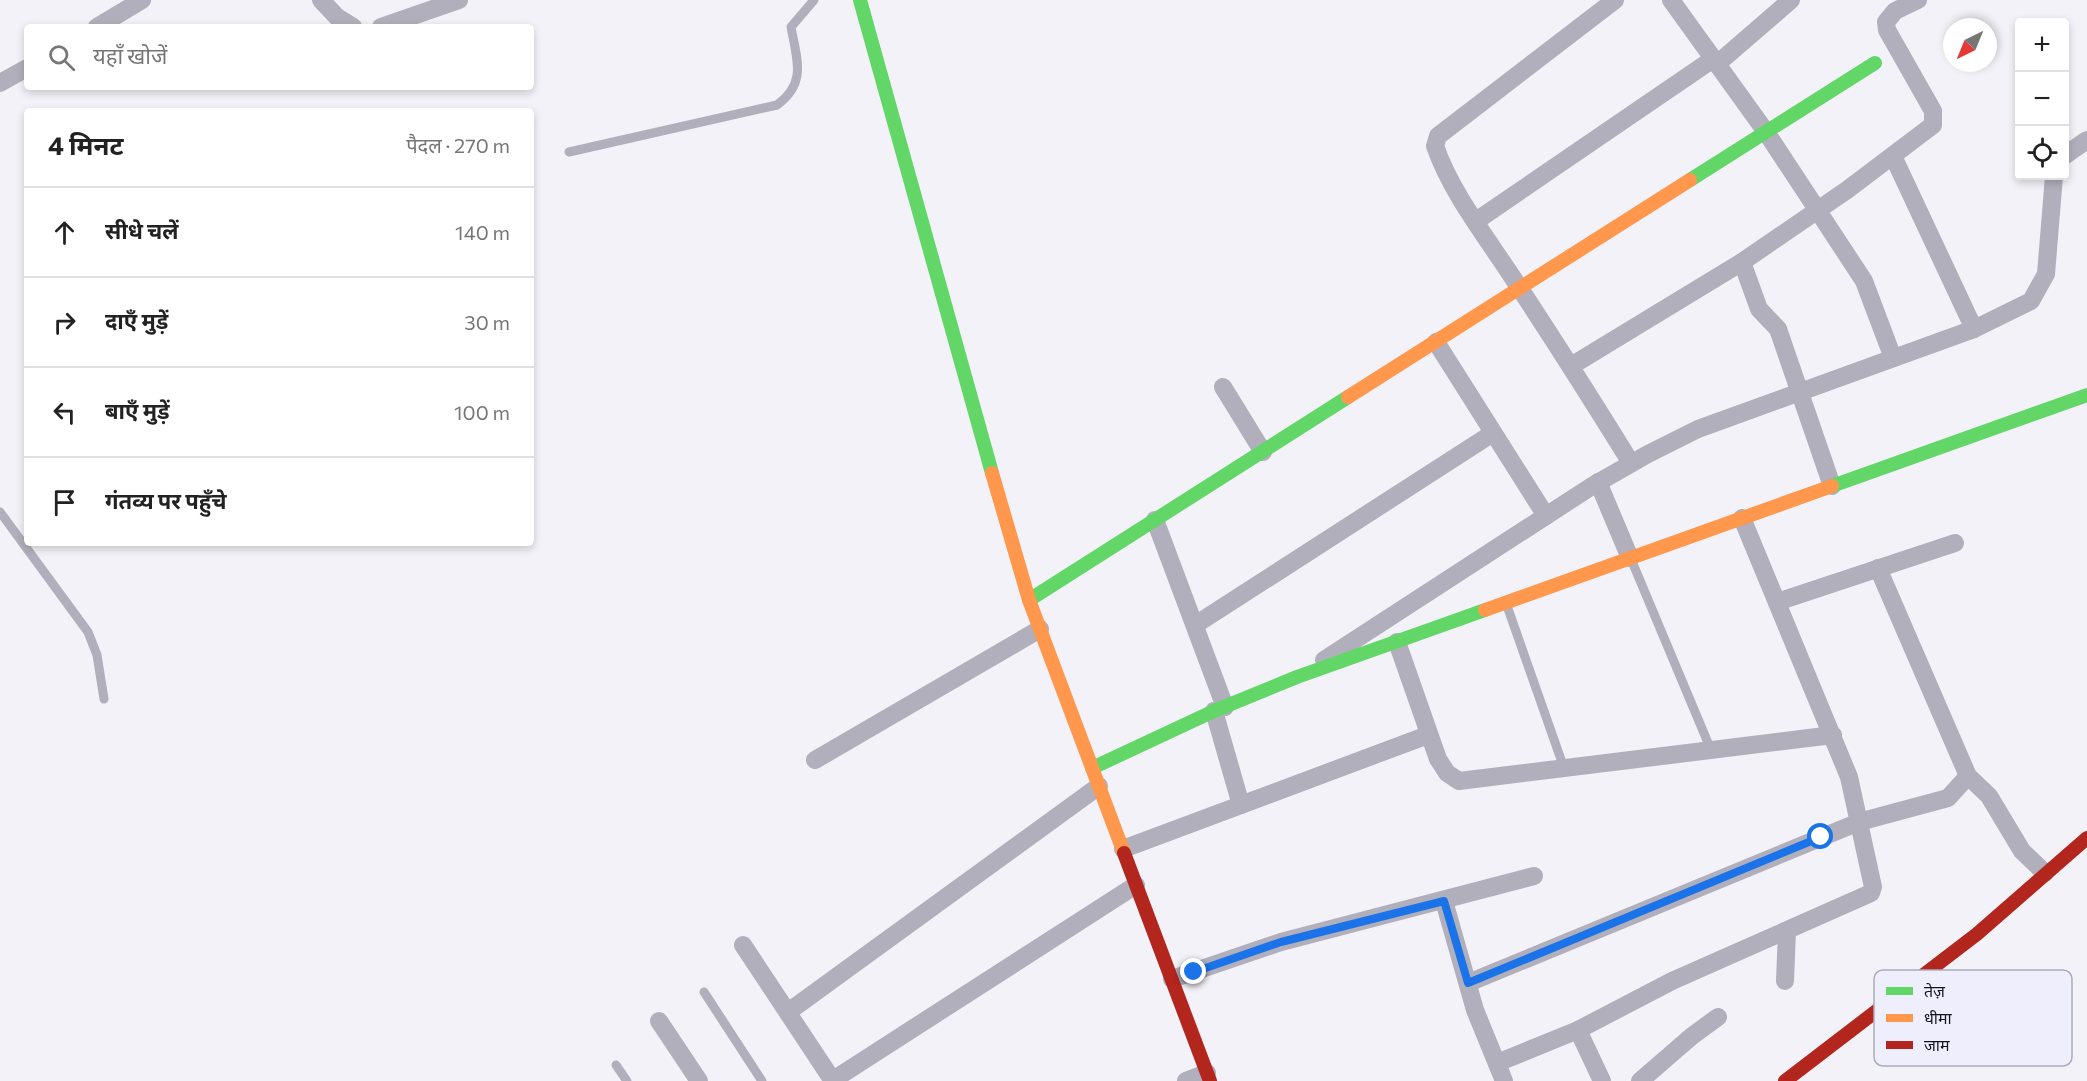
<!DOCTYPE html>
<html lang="hi">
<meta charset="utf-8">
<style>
body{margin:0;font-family:Commissioner,"Noto Sans Devanagari",sans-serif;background:#f6f6f6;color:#222}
.controls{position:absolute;right:18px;top:18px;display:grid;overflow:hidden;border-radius:6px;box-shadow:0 3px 9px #0003}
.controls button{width:54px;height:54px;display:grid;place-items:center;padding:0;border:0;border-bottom:2px solid #e0e0e0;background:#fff;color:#222;font:30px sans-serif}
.compass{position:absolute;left:1943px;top:18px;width:54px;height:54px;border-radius:50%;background:#fff;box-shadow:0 3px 9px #0003;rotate:223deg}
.stop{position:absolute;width:18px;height:18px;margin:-14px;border:4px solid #1a73e8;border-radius:50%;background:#fff}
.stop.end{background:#1a73e8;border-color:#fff;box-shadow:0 2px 6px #0008}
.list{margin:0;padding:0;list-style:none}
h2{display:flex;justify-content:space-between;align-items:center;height:78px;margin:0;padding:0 24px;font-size:26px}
h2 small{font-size:20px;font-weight:400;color:#767676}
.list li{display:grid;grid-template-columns:39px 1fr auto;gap:18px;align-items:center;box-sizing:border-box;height:90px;padding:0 24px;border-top:2px solid #e0e0e0}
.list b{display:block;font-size:22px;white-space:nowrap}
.list em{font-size:20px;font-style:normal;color:#767676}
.icon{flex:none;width:33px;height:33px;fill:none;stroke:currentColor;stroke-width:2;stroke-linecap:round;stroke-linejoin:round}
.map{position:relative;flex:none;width:2087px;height:1081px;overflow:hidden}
.search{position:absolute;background:#fff;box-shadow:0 3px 9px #0003;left:24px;top:24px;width:510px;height:66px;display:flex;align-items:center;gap:15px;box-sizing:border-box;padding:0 21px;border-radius:6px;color:#767676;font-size:22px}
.panel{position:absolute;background:#fff;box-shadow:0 3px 9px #0003;left:24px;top:108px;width:510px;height:438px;border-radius:6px}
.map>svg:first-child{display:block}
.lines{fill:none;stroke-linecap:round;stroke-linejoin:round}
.lane{stroke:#b0afbb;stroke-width:9}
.street{stroke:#b0afbb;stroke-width:18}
.fast{stroke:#63d668;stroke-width:14}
.slow{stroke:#ff974d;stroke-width:14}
.jam{stroke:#b3261e;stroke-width:14}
.route{stroke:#1a73e8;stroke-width:8}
.key{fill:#eeeefc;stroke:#adacba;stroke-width:1.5}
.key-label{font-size:16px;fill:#14131f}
</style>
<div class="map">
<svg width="2087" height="1081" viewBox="0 0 2087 1081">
<rect width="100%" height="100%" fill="#f2f2f8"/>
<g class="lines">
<g class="lane">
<path d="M569,152L777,105C807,83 797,60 791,27L814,0"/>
<polyline points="0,512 88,632 97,655 104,699"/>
<polyline points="1631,559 1711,750"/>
<polyline points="1506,603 1564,768"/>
<polyline points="704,992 762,1081"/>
<polyline points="616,1065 627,1081"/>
</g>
<g class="street">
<polyline points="321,0 337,17 353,27"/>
<path d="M1615,0L1438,136L1435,146C1451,192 1484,234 1511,275C1552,337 1592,400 1631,463"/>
<polyline points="1671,0 1766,132 1864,281 1893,358"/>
<polyline points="97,27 142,0"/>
<polyline points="381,27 459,0"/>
<polyline points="1717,64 1791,0"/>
<polyline points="0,83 27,68"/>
<polyline points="1893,156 1974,329"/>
<polyline points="2064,156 2087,140"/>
<polyline points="1476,221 1713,59"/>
<polyline points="1436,342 1546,516"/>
<polyline points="1571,366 1742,262"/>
<polyline points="1223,387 1263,452"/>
<polyline points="1598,482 1630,558"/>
<polyline points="1832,486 1778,329 1759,309 1742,262 1847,190 1933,125 1933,111 1887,30 1886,22 1895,11 1918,0"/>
<polyline points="1155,520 1225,707"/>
<polyline points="1878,568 1968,776 1989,796 2022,851 2045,873"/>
<polyline points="1777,602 1955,543"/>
<polyline points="1195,625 1493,433"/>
<polyline points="1397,642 1438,759 1447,773 1459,781 1833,735"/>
<polyline points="1324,660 1592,486 1648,454 1698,429 1974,329 2031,301 2046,274 2054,176"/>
<polyline points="1214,711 1241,805"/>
<polyline points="815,760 1040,629"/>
<polyline points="1123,849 1428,735"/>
<polyline points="1444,901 1475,1010 1504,1081"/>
<polyline points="743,945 833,1081"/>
<polyline points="1172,979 1281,942 1534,876"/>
<polyline points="1785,981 1787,931"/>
<polyline points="1468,983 1859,822 1948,798 1968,776"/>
<polyline points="788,1012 1099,786"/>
<polyline points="659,1021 699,1081"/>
<polyline points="1578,1030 1602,1081"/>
<polyline points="1497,1063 1578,1030 1672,981 1871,893 1873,887 1849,777 1742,518"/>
<polyline points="833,1080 1136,885"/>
<polyline points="1186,1081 1207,1073"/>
<polyline points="1640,1081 1692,1036 1718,1017"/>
</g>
<g class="fast">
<polyline points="860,0 992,473"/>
<polyline points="1690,180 1875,63"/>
<polyline points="1832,486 2087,395"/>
<polyline points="1029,600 1348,397"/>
<polyline points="1092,768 1214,711 1297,677 1485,610"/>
</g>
<g class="slow">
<polyline points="1348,397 1690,180"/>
<polyline points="992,473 1029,600 1124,853"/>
<polyline points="1485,610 1832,486"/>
</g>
<g class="jam">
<polyline points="1124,853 1210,1081"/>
<polyline points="1785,1081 1977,934 2087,838"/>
</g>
</g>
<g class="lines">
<polyline class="route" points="1194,972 1281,942 1444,901 1468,983 1821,837"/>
</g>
<rect x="1874" y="970" width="198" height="96" rx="9" class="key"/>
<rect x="1886" y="987" width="27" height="8" fill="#63d668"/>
<rect x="1886" y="1014" width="27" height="8" fill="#ff974d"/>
<rect x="1886" y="1041" width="27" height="8" fill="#b3261e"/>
<g class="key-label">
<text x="1924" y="997">तेज़</text>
<text x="1924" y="1024">धीमा</text>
<text x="1924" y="1051">जाम</text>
</g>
</svg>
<div class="controls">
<button>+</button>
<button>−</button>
<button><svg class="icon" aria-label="locate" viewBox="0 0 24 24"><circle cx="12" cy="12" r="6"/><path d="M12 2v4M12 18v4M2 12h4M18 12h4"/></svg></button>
</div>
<svg class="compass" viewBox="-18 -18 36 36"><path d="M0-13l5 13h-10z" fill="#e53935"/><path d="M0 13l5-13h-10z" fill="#767676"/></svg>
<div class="stop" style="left:1821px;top:837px"></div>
<div class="stop end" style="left:1194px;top:972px"></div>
<div class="search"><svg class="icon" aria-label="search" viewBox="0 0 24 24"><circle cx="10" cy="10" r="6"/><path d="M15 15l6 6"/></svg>यहाँ खोजें</div>
<section class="panel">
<h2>4 मिनट<small>पैदल · 270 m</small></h2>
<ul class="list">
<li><svg class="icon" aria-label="ahead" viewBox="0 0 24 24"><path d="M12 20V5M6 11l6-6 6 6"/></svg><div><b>सीधे चलें</b></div><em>140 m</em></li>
<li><svg class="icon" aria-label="right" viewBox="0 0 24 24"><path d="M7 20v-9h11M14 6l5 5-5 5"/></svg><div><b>दाएँ मुड़ें</b></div><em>30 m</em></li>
<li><svg class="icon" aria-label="left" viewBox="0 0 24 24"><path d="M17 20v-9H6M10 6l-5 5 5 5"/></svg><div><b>बाएँ मुड़ें</b></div><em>100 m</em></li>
<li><svg class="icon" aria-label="arrive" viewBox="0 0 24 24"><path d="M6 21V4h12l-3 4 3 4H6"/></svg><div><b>गंतव्य पर पहुँचे</b></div></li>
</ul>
</section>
</div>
